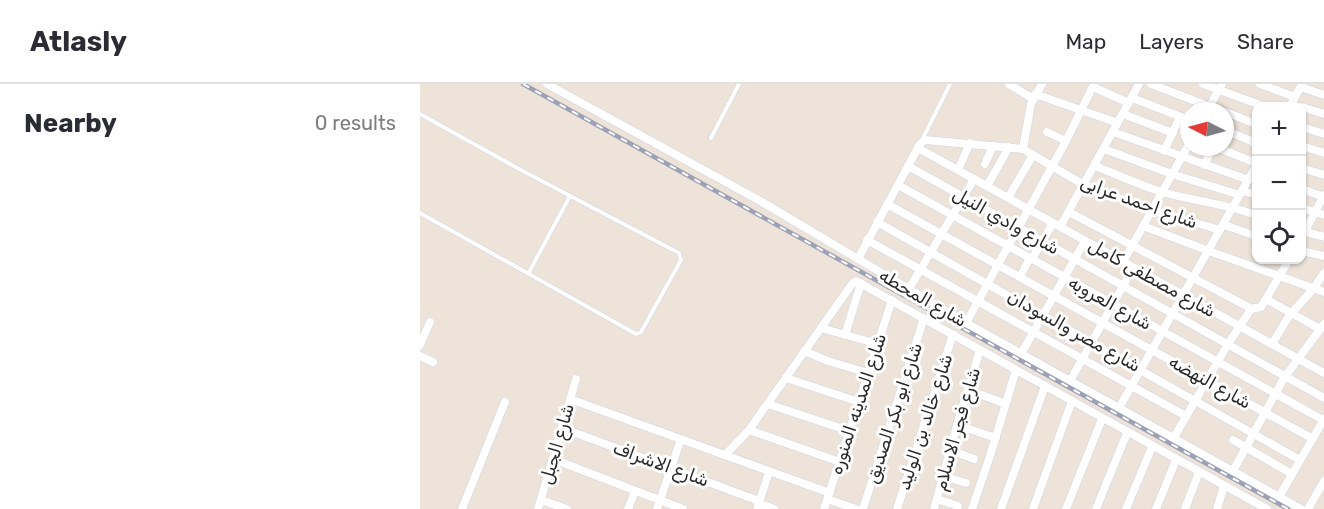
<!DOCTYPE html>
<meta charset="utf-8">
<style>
body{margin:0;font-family:Rubik,"Noto Sans Arabic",sans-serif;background:#f7f7f7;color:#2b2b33}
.controls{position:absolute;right:18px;top:18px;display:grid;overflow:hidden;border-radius:12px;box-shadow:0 2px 4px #0004}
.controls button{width:54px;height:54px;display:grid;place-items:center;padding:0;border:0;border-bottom:2px solid #e1e1e2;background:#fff;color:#2b2b33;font:30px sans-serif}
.compass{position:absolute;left:760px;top:18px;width:54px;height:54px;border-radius:50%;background:#fff;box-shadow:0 2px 4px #0004;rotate:276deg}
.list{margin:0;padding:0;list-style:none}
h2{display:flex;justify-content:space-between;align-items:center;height:78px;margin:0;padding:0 24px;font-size:26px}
h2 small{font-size:20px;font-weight:400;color:#7c7c81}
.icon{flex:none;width:33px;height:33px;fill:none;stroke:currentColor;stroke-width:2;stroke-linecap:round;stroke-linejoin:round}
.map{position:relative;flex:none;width:904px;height:425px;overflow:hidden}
header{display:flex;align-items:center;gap:36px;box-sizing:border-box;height:84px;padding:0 30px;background:#fff;border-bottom:2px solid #e1e1e2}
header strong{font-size:28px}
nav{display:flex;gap:33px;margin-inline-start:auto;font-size:21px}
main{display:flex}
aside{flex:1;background:#fff}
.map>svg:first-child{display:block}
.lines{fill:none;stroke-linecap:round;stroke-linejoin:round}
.service-casing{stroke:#ced4e3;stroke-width:5}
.minor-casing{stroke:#ced4e3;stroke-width:9}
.service{stroke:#fff;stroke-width:4}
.minor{stroke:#fff;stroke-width:8}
.rail-casing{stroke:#9ca1b5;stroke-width:4.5}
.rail{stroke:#fff;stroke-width:2;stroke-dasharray:7;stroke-linecap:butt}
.labels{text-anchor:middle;stroke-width:6;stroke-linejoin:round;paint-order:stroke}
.street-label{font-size:18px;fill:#292929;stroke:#fff}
</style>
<header>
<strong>Atlasly</strong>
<nav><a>Map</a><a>Layers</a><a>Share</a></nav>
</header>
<main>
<aside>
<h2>Nearby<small>0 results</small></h2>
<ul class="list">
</ul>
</aside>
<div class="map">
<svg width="904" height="425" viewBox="0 0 904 425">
<rect width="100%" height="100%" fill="#ede3d9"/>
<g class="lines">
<defs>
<g id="service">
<polyline points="0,30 99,85 255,167 259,169 261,176 221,248 216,250 0,129"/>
<polyline points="291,54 319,0"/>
<polyline points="502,56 530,0"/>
<polyline points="108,190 150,112"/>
</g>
<g id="minor">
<polyline points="127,0 342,118 546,239 881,425"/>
<polyline points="589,0 613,15"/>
<polyline points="731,0 801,27"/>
<polyline points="783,0 843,22"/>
<polyline points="840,0 875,13"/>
<polyline points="673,3 709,19"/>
<polyline points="881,3 904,11"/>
<polyline points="615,10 698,39"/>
<polyline points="712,14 769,36"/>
<polyline points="870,22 882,0"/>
<polyline points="882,23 904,30"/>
<polyline points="788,25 802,0"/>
<polyline points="805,28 836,40"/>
<polyline points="703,30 753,49"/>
<polyline points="882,43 904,50"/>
<polyline points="805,46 836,59"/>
<polyline points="627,48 646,57"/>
<polyline points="693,48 829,96"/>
<polyline points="882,62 904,69"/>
<polyline points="796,63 836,79"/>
<polyline points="498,64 904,289"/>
<polyline points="603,65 611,20 622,0"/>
<polyline points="684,65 752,90 820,111"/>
<polyline points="744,67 760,33"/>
<polyline points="565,80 573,62"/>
<polyline points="784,81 793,63"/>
<polyline points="488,82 904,314"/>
<path d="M675,82C698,91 721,102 745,109C776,117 806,120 836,131"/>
<polyline points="882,84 904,91"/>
<polyline points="538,86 550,59"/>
<polyline points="478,101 903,336"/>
<polyline points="567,102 589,63"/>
<polyline points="882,105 904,113"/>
<polyline points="823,107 836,111"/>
<polyline points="588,114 613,71"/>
<polyline points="467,120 893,355"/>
<polyline points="882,124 904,131"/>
<polyline points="649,128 832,225"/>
<polyline points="457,138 880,376"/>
<polyline points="804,141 836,152"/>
<polyline points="723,142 789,167 904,208"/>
<polyline points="640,143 719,0"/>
<polyline points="882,147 904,153"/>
<polyline points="882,153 904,111"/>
<polyline points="447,156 766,332"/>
<polyline points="882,167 904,172"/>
<polyline points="438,175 500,60 505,56 603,65 664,101 732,126 800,146"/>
<polyline points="612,175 633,139"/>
<polyline points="703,178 769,60"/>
<polyline points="600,193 610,174"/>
<polyline points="489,205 554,95"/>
<polyline points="846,215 900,245"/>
<polyline points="546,239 646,57 674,0"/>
<polyline points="401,244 458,260"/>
<polyline points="425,251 441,199"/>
<polyline points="852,260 869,232 894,204 904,189"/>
<polyline points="0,261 10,238"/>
<polyline points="384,267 408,277 448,289"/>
<polyline points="601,270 665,157"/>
<polyline points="0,272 13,278"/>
<polyline points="366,294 439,318"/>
<polyline points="650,297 713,184"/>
<polyline points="562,311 586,320"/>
<polyline points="150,315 410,409"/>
<polyline points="348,320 429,347"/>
<polyline points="699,324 836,82"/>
<polyline points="537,341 576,354"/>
<polyline points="142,344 339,417"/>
<polyline points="329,346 420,378"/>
<polyline points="753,355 808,260 831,225 841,223 869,176"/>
<polyline points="813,356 872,390"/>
<polyline points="530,366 554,375"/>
<polyline points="305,371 329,346 432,200 436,197 847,425"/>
<polyline points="133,375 263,425"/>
<polyline points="813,387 864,294 904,240"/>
<polyline points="523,392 546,399"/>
<polyline points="859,413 904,335"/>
<polyline points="407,415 436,425"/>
<polyline points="517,415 538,422"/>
<polyline points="121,416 147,425"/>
<polyline points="338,419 354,425"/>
<polyline points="42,425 85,318"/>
<polyline points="118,425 156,295"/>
<polyline points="208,425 215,407"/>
<polyline points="237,425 261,355"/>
<polyline points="337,425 349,388"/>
<polyline points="404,425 472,216"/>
<polyline points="443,425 504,234"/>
<polyline points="477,425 533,250"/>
<polyline points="514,425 537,341 560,266"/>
<polyline points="552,425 570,372 596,286"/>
<polyline points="581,425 625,302"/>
<polyline points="613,425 652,317"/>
<polyline points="646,425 682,335"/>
<polyline points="676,425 707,349"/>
<polyline points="706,425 732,363"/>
<polyline points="736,425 756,376"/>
<polyline points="765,425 779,388"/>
<polyline points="797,425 804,402"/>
<polyline points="888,425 904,397"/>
</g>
</defs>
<use href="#service" class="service-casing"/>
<use href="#minor" class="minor-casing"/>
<use href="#service" class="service"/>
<use href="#minor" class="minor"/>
<defs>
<polyline id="rail" points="103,0 868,425"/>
</defs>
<use href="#rail" class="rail-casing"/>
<use href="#rail" class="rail"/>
</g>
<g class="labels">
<g class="street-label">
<text transform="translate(719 118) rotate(20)" y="6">شارع احمد عرابى</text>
<text transform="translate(586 137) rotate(29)" y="6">شارع وادي النيل</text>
<text transform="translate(732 194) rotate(29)" y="6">شارع مصطفى كامل</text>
<text transform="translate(503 214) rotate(30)" y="6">شارع المحطه</text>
<text transform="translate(690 219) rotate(29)" y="6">شارع العروبه</text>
<text transform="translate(654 247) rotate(29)" y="6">شارع مصر والسودان</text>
<text transform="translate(790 298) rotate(29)" y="6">شارع النهضه</text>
<text transform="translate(438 320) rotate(-72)" y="6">شارع المدينه المنوره</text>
<text transform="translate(474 329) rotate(-72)" y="6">شارع ابو بكر الصديق</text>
<text transform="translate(505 338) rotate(-72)" y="6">شارع خالد بن الوليد</text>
<text transform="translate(537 345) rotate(-74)" y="6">شارع فجر الاسلام</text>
<text transform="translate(137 360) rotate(-74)" y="6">شارع الجبل</text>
<text transform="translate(241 380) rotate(20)" y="6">شارع الاشراف</text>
</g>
</g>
</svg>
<div class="controls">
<button>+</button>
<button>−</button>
<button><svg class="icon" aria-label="locate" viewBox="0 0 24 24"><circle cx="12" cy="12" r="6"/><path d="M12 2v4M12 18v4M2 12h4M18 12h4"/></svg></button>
</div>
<svg class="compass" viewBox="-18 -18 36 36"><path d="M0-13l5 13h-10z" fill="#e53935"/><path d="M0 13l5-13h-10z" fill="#7c7c81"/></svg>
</div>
</main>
